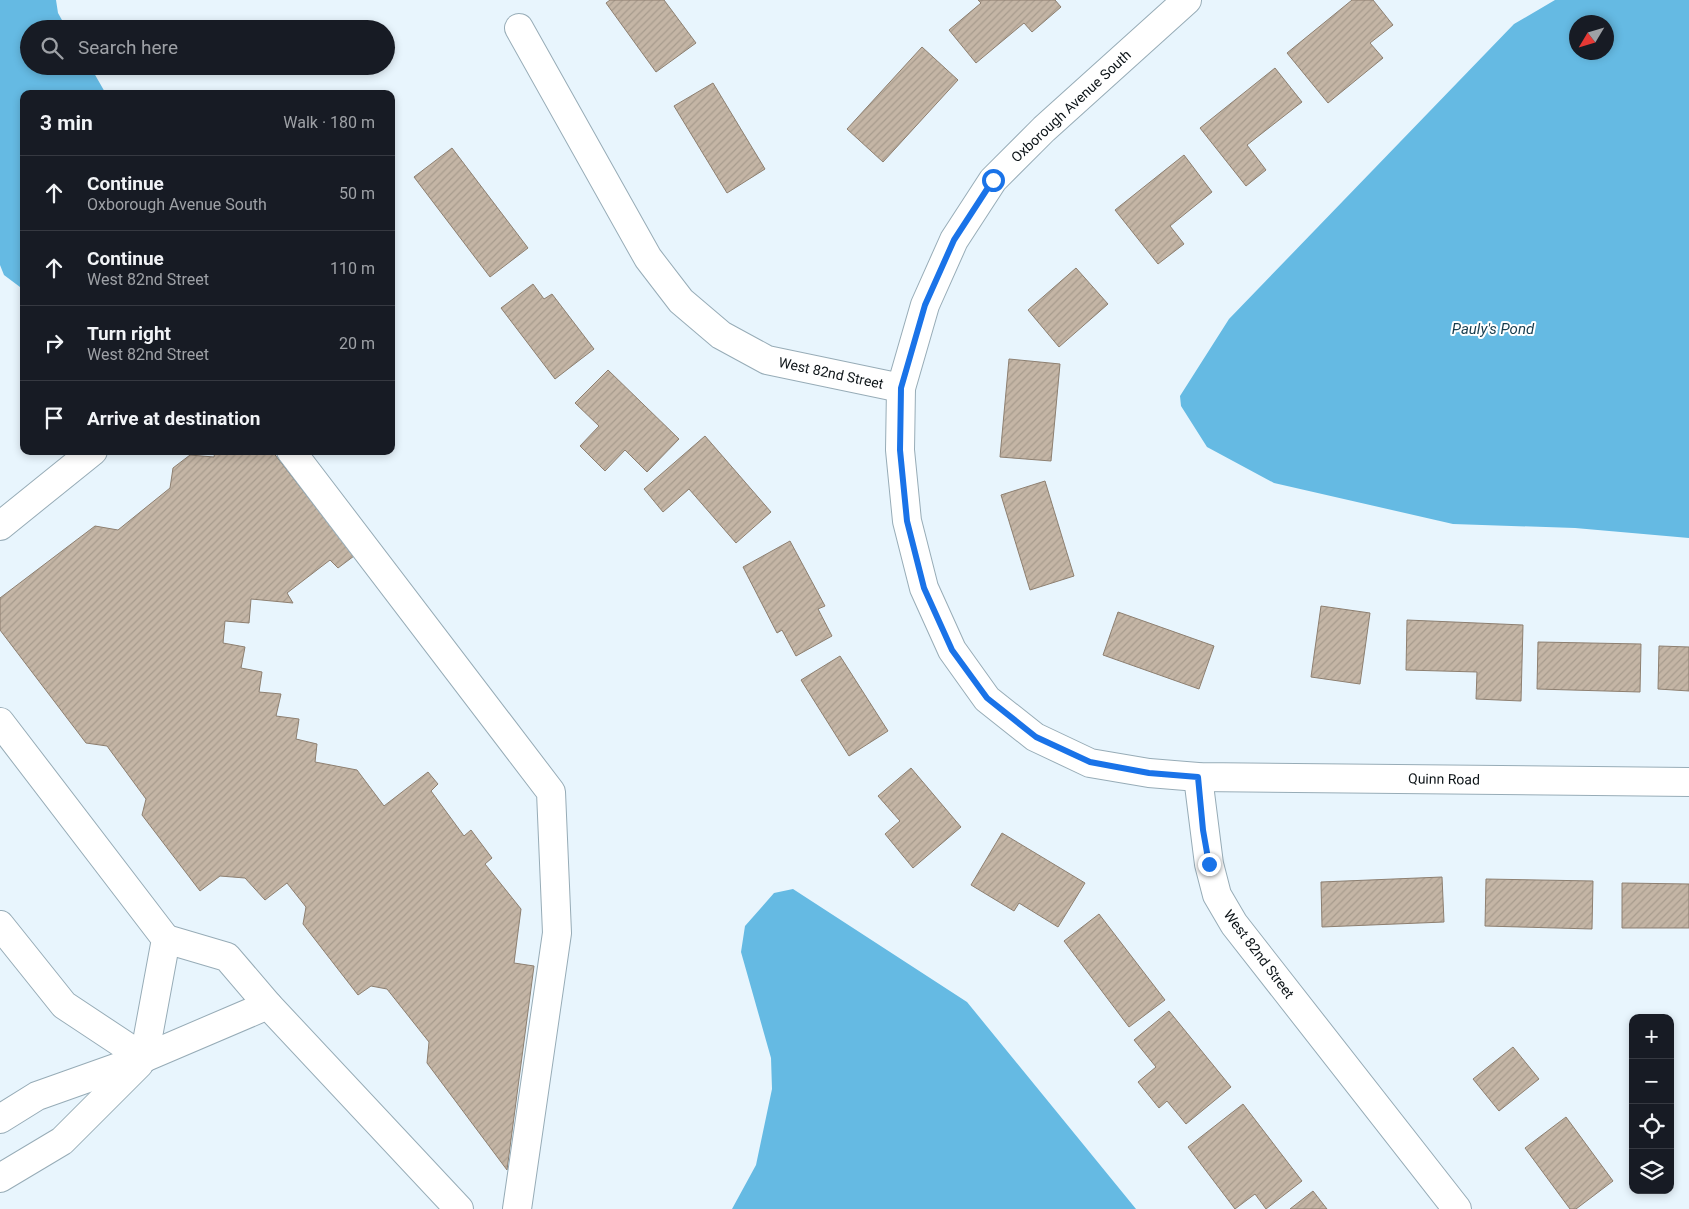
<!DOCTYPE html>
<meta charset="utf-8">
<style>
body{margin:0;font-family:Roboto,sans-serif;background:#20242c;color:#f1f3f6}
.controls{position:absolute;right:15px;bottom:15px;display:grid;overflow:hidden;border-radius:10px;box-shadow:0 2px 8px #0003}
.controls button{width:45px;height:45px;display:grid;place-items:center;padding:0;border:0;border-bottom:1px solid #363941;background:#171b24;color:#f1f3f6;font:25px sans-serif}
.compass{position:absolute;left:1569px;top:15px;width:45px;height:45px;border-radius:50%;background:#171b24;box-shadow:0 2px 8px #0003;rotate:232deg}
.stop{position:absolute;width:15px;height:15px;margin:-11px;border:4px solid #1a73e8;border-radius:50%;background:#fff}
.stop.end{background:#1a73e8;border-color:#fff;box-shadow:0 1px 5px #0008}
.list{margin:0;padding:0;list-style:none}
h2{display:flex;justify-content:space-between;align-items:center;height:65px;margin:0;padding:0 20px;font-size:21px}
h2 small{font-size:16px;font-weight:400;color:#9ea1a6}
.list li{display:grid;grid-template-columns:32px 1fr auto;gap:15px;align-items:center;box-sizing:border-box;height:75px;padding:0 20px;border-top:1px solid #363941}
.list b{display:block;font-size:19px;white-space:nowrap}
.list p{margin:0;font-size:16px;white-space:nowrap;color:#9ea1a6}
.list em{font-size:16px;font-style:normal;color:#9ea1a6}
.icon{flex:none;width:28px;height:28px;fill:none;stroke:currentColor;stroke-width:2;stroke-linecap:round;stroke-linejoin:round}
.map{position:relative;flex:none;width:1689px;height:1209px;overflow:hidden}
.search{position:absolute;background:#171b24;box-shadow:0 2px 8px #0003;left:20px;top:20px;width:375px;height:55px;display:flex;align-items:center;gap:12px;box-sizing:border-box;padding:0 18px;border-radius:28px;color:#9ea1a6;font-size:19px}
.panel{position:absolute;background:#171b24;box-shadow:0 2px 8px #0003;left:20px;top:90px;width:375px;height:365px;border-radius:10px}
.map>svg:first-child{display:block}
.water{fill:#65bae3;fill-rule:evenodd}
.building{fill:url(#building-hatch);stroke:#8d7f70}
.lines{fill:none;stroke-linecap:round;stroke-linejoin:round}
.minor-casing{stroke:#97acb7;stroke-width:30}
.minor{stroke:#fff;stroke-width:28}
.route{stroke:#1a73e8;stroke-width:6}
.labels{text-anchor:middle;stroke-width:4;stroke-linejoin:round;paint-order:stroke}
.street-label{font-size:14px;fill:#0c1317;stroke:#fff}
.water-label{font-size:15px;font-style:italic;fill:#163c4e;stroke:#fff}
</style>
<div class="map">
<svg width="1689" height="1209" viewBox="0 0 1689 1209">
<defs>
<pattern id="building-hatch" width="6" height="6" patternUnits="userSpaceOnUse" patternTransform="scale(1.25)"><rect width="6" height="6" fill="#c4b5a5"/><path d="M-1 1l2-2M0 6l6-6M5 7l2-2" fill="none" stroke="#a79b8d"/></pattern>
</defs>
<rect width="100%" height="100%" fill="#e8f5fd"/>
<g class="water">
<polygon points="0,0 56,0 58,13 67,29 29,29 29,66 90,66 106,94 24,94 24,290 4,275 0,265"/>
<path d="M1555,0H1689V538L1575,528L1453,524L1274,483L1207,447L1181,406L1180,396L1229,319L1514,24ZM1606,22V52H1576V22Z"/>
<polygon points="793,889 967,1002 1136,1209 732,1209 756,1165 772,1089 771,1058 741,952 745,926 774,893"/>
</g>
<g class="building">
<polygon points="610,0 664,0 696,43 656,72 606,3"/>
<polygon points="978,0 1055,0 1061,7 1032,32 1024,23 976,63 949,30 981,3"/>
<polygon points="1352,0 1373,0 1393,25 1370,43 1383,58 1328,103 1287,53"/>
<polygon points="922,47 958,80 883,162 847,129"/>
<polygon points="1275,68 1302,102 1247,145 1266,170 1246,186 1200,128"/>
<polygon points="713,83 765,169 727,193 674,106"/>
<polygon points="452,148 528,248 490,277 414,177"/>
<polygon points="1184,155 1212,192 1170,226 1184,244 1158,264 1115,210"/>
<polygon points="1076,268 1108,304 1059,347 1028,310"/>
<polygon points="533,284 544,299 552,294 594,349 555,379 501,308"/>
<polygon points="1009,359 1060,364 1051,461 1000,457"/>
<polygon points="608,370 679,439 647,472 625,450 605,471 580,446 599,426 575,403"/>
<polygon points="705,436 771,512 736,543 689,489 663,512 644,489"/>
<polygon points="215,451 272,451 354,556 338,568 330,560 287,593 293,603 251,599 249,623 225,621 223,643 245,647 241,668 262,672 259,692 281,694 276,716 299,719 296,739 317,744 315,762 357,770 384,806 428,772 438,784 431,791 464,836 471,830 492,858 485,864 521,909 514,963 534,966 507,1170 427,1063 429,1042 387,989 371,986 358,995 303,924 306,907 287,883 265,900 245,878 220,876 200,891 142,815 146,799 107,746 86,743 0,630 0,598 95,526 118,530 170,488 173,468 190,455 214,457"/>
<polygon points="1045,481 1074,576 1030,590 1001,495"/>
<polygon points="790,541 825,606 818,609 832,636 796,656 782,630 777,633 743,567"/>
<polygon points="1321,606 1370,613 1360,684 1311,677"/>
<polygon points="1118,612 1214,646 1199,689 1103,655"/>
<polygon points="1407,620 1523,625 1521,701 1476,699 1477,672 1406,670"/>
<polygon points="1538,642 1641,644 1640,692 1537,689"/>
<polygon points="1659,646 1689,647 1689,691 1658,689"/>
<polygon points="840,656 888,731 849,756 801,680"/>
<polygon points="911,768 961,827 913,868 885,834 900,821 878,796"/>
<polygon points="1002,833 1085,883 1058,927 1019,903 1014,911 971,885"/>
<polygon points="1442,877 1444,922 1322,927 1321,882"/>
<polygon points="1486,879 1593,881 1592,929 1485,926"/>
<polygon points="1622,883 1689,884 1689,928 1622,928"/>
<polygon points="1099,914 1165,1000 1129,1027 1064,941"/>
<polygon points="1169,1011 1231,1087 1186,1124 1167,1101 1159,1108 1138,1082 1156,1067 1134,1040"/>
<polygon points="1513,1047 1539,1079 1499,1111 1473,1079"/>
<polygon points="1243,1104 1302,1181 1266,1209 1255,1194 1235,1209 1188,1147"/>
<polygon points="1566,1117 1613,1181 1576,1209 1570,1209 1525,1148"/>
<polygon points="1313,1191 1327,1209 1290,1209"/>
</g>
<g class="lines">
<defs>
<g id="minor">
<polyline points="1187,0 1044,129 993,180 954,240 925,305 901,388 900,450 907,521 924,588 952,650 987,699 1035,737 1090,763 1149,773 1198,777 1689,782"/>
<polyline points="519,28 648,258 681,301 721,335 767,360 901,388"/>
<polyline points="291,451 551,792 557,933 517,1209"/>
<polyline points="0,526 93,451"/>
<polyline points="0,722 166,939 144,1058"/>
<polyline points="1198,777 1209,864 1217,895 1234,924 1457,1209"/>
<polyline points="0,925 64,1005 144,1058"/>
<polyline points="166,939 227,957 268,1005"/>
<polyline points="0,1119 37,1096 144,1058 268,1005 459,1209"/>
<polyline points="0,1178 62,1141 139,1064"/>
</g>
</defs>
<use href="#minor" class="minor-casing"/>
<use href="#minor" class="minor"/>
</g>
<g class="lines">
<polyline class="route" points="993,180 954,240 925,305 901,388 900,450 907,521 924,588 952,650 987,698 1036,737 1090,762 1149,773 1198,777 1203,830 1209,864"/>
</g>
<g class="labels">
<g class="street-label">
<text transform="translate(1071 106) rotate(-43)" y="5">Oxborough Avenue South</text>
<text transform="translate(831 373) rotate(12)" y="5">West 82nd Street</text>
<text transform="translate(1444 779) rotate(1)" y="5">Quinn Road</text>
<text transform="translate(1259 954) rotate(53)" y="5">West 82nd Street</text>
</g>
<g class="water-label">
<text x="1493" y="334">Pauly's Pond</text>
</g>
</g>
</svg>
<div class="controls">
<button>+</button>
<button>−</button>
<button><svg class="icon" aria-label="locate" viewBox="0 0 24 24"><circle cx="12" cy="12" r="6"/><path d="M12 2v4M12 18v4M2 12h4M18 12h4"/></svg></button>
<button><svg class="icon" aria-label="layers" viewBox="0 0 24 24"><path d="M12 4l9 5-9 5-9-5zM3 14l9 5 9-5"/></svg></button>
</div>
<svg class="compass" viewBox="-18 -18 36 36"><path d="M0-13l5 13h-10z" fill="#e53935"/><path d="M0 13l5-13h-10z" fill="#9ea1a6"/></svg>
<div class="stop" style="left:993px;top:180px"></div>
<div class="stop end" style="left:1209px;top:864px"></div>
<div class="search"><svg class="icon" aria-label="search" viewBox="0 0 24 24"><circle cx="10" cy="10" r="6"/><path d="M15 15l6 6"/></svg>Search here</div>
<section class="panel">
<h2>3 min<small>Walk · 180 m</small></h2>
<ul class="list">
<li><svg class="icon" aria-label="ahead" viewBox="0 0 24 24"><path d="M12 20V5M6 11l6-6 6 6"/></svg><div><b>Continue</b><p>Oxborough Avenue South</p></div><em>50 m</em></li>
<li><svg class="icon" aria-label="ahead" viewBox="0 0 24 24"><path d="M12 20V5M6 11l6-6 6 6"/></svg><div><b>Continue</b><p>West 82nd Street</p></div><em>110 m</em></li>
<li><svg class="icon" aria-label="right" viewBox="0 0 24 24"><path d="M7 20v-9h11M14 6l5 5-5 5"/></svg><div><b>Turn right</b><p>West 82nd Street</p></div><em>20 m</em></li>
<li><svg class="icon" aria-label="arrive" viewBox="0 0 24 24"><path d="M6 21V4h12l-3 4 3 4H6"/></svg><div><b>Arrive at destination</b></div></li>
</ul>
</section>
</div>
